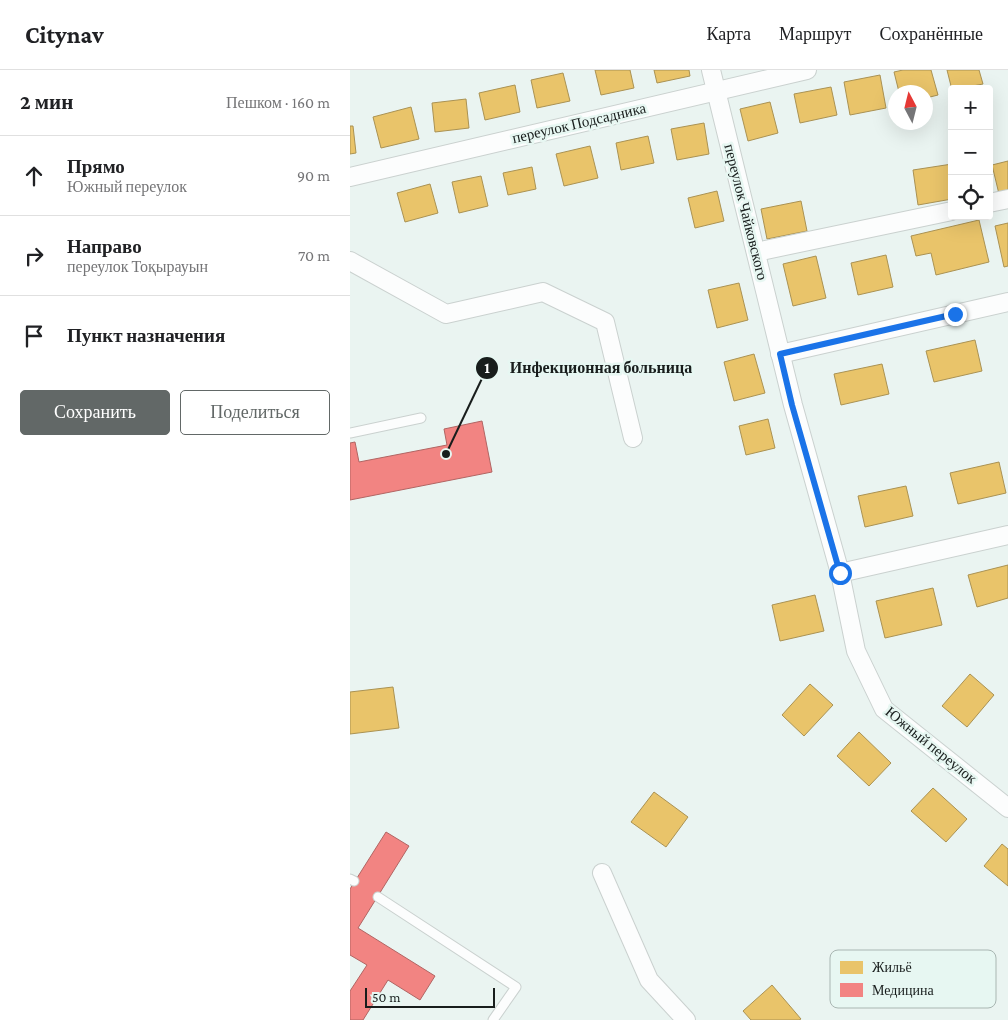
<!DOCTYPE html>
<html lang="ru">
<meta charset="utf-8">
<style>
body{margin:0;font-family:"Crimson Pro",serif;background:#f2f2f2;color:#202124}
.controls{position:absolute;right:15px;top:15px;display:grid;overflow:hidden;border-radius:5px;box-shadow:0 5px 20px #0002}
.controls button{width:45px;height:45px;display:grid;place-items:center;padding:0;border:0;border-bottom:1px solid #e0e0e0;background:#fff;color:#202124;font:25px sans-serif}
.compass{position:absolute;left:538px;top:15px;width:45px;height:45px;border-radius:50%;background:#fff;box-shadow:0 5px 20px #0002;rotate:353deg}
.scale{position:absolute;left:15px;bottom:12px;width:130px;box-sizing:border-box;padding-left:5px;border:2px solid #181d1c;border-top:0;font-size:14px;line-height:18px;white-space:nowrap;color:#181d1c;-webkit-text-stroke:4px #e7f7f2;paint-order:stroke}
.stop{position:absolute;width:15px;height:15px;margin:-11px;border:4px solid #1a73e8;border-radius:50%;background:#fff}
.stop.end{background:#1a73e8;border-color:#fff;box-shadow:0 1px 5px #0008}
.list{margin:0;padding:0;list-style:none}
h2{display:flex;justify-content:space-between;align-items:center;height:65px;margin:0;padding:0 20px;font-size:21px}
h2 small{font-size:16px;font-weight:400;color:#757577}
.list li{display:grid;grid-template-columns:32px 1fr auto;gap:15px;align-items:center;box-sizing:border-box;height:80px;padding:0 20px;border-top:1px solid #e0e0e0}
.list b{display:block;font-size:19px;white-space:nowrap}
.list p{margin:0;font-size:16px;white-space:nowrap;color:#757577}
.list em{font-size:16px;font-style:normal;color:#757577}
.actions{display:flex;gap:10px;padding:15px 20px}
.actions a{flex:1;padding:11px 0;border:1px solid #626867;border-radius:5px;text-align:center;font-size:18px;color:#626867}
.actions .main{background:#626867;color:#fff}
.icon{flex:none;width:28px;height:28px;fill:none;stroke:currentColor;stroke-width:2;stroke-linecap:round;stroke-linejoin:round}
.map{position:relative;flex:none;width:658px;height:950px;overflow:hidden}
header{display:flex;align-items:center;gap:30px;box-sizing:border-box;height:70px;padding:0 25px;background:#fff;border-bottom:1px solid #e0e0e0}
header strong{font-size:24px}
nav{display:flex;gap:28px;margin-inline-start:auto;font-size:18px}
main{display:flex}
aside{flex:1;background:#fff}
.map>svg:first-child{display:block}
.homes{fill:#e9c46a;stroke:#aa9253}
.health{fill:#f28482;stroke:#b16563}
.lines{fill:none;stroke-linecap:round;stroke-linejoin:round}
.service-casing{stroke:#cad1cf;stroke-width:11}
.minor-casing{stroke:#cad1cf;stroke-width:20}
.service{stroke:#fcfdfd;stroke-width:9}
.minor{stroke:#fcfdfd;stroke-width:18}
.route{stroke:#1a73e8;stroke-width:6}
.labels{text-anchor:middle;stroke-width:5;stroke-linejoin:round;paint-order:stroke}
.street-label{font-size:15px;fill:#181d1c;stroke:#e7f7f2}
.key{fill:#e7f7f2;stroke:#a9b6b2;stroke-width:1}
.key-label{font-size:14px;fill:#181d1c}
.leader{fill:none;stroke:#181d1c;stroke-width:2}
.callout-dot{fill:#181d1c;stroke:#e7f7f2;stroke-width:2}
.mark-label{font-size:15px;text-anchor:middle;font-weight:bold;fill:#fff}
.callout-label{font-size:16px;text-anchor:middle;font-weight:bold;fill:#181d1c;stroke:#e7f7f2;stroke-width:5;stroke-linejoin:round;paint-order:stroke}
</style>
<header>
<strong>Citynav</strong>
<nav><a>Карта</a><a>Маршрут</a><a>Сохранённые</a></nav>
</header>
<main>
<aside>
<h2>2 мин<small>Пешком · 160 m</small></h2>
<ul class="list">
<li><svg class="icon" aria-label="ahead" viewBox="0 0 24 24"><path d="M12 20V5M6 11l6-6 6 6"/></svg><div><b>Прямо</b><p>Южный переулок</p></div><em>90 m</em></li>
<li><svg class="icon" aria-label="right" viewBox="0 0 24 24"><path d="M7 20v-9h11M14 6l5 5-5 5"/></svg><div><b>Направо</b><p>переулок Тоқырауын</p></div><em>70 m</em></li>
<li><svg class="icon" aria-label="arrive" viewBox="0 0 24 24"><path d="M6 21V4h12l-3 4 3 4H6"/></svg><div><b>Пункт назначения</b></div></li>
</ul>
<div class="actions"><a class="main">Сохранить</a><a>Поделиться</a></div>
</aside>
<div class="map">
<svg width="658" height="950" viewBox="0 0 658 950">
<rect width="100%" height="100%" fill="#eaf4f1"/>
<g class="homes">
<polygon points="245,0 280,0 284,18 251,25"/>
<polygon points="304,0 339,0 340,6 307,13"/>
<polygon points="553,0 581,0 588,25 576,28 576,22 549,22 544,2"/>
<polygon points="597,0 629,0 633,14 602,20"/>
<polygon points="213,3 220,31 187,38 181,10"/>
<polygon points="530,5 536,38 500,45 494,12"/>
<polygon points="165,15 170,42 135,50 129,23"/>
<polygon points="481,17 487,45 450,53 444,24"/>
<polygon points="116,29 119,58 85,62 82,33"/>
<polygon points="420,32 428,63 398,71 390,39"/>
<polygon points="61,37 69,69 31,78 23,47"/>
<polygon points="354,53 359,84 327,90 321,59"/>
<polygon points="0,56 3,56 6,83 0,84"/>
<polygon points="298,66 304,93 271,100 266,73"/>
<polygon points="240,76 248,108 214,116 206,84"/>
<polygon points="658,91 658,122 649,124 642,95"/>
<polygon points="602,94 602,129 568,135 563,100"/>
<polygon points="182,97 186,119 158,125 153,103"/>
<polygon points="131,106 138,136 109,143 102,112"/>
<polygon points="80,114 88,143 55,152 47,123"/>
<polygon points="367,121 374,151 345,158 338,128"/>
<polygon points="451,131 457,161 417,169 411,139"/>
<polygon points="629,150 639,192 586,205 581,183 566,186 561,166"/>
<polygon points="658,153 658,196 654,197 645,156"/>
<polygon points="536,185 543,217 508,225 501,193"/>
<polygon points="466,186 476,228 443,236 433,194"/>
<polygon points="389,213 398,250 367,258 358,220"/>
<polygon points="625,270 632,301 584,312 576,281"/>
<polygon points="404,284 415,323 384,331 374,292"/>
<polygon points="532,294 539,324 491,335 484,304"/>
<polygon points="418,349 425,378 396,385 389,356"/>
<polygon points="649,392 656,423 608,434 600,403"/>
<polygon points="556,416 563,446 515,457 508,426"/>
<polygon points="658,495 658,528 627,537 618,505"/>
<polygon points="583,518 592,555 535,568 526,531"/>
<polygon points="465,525 474,561 430,571 422,535"/>
<polygon points="620,604 644,625 617,657 592,636"/>
<polygon points="460,614 483,635 454,666 432,645"/>
<polygon points="43,617 49,658 0,664 0,622"/>
<polygon points="509,662 541,693 519,716 487,686"/>
<polygon points="583,718 617,749 596,772 561,741"/>
<polygon points="304,722 338,747 316,777 281,752"/>
<polygon points="652,774 658,779 658,816 634,796"/>
<polygon points="422,915 451,949 449,950 401,950 393,941"/>
</g>
<g class="health">
<polygon points="132,351 142,402 0,430 0,373 5,372 9,392 97,375 94,359"/>
<polygon points="36,762 59,776 8,858 85,906 70,930 38,910 13,950 0,950 0,921 17,895 0,885 0,819"/>
</g>
<g class="lines">
<defs>
<g id="service">
<polyline points="0,363 71,348"/>
<polyline points="0,809 4,811"/>
<polyline points="28,827 166,917 143,950"/>
</g>
<g id="minor">
<polyline points="361,0 443,335 490,503 506,581 534,639 658,738"/>
<polyline points="0,107 457,0"/>
<polyline points="639,133 658,129"/>
<polyline points="406,182 602,141"/>
<polyline points="0,191 96,244 193,222 255,252 283,368"/>
<polyline points="430,284 658,232"/>
<polyline points="490,503 658,465"/>
<polyline points="252,803 299,910 336,950"/>
</g>
</defs>
<use href="#service" class="service-casing"/>
<use href="#minor" class="minor-casing"/>
<use href="#service" class="service"/>
<use href="#minor" class="minor"/>
</g>
<g class="lines">
<polyline class="route" points="490,503 442,335 430,284 605,244"/>
</g>
<g class="labels">
<g class="street-label">
<text transform="translate(229 53) rotate(-13)" y="5">переулок Подсадника</text>
<text transform="translate(396 142) rotate(76)" y="5">переулок Чайковского</text>
<text transform="translate(581 675) rotate(39)" y="5">Южный переулок</text>
</g>
</g>
<rect x="480" y="880" width="166" height="58" rx="8" class="key"/>
<rect x="490" y="891" width="23" height="13" fill="#e9c46a"/>
<rect x="490" y="913" width="23" height="14" fill="#f28482"/>
<g class="key-label">
<text x="522" y="902">Жильё</text>
<text x="522" y="925">Медицина</text>
</g>
<path class="leader" d="M96 384L137 298"/>
<g class="callout-dot">
<circle cx="96" cy="384" r="5"/>
<circle cx="137" cy="298" r="12"/>
</g>
<g class="mark-label">
<text x="137" y="303">1</text>
</g>
<g class="callout-label">
<text x="251" y="303">Инфекционная больница</text>
</g>
</svg>
<div class="controls">
<button>+</button>
<button>−</button>
<button><svg class="icon" aria-label="locate" viewBox="0 0 24 24"><circle cx="12" cy="12" r="6"/><path d="M12 2v4M12 18v4M2 12h4M18 12h4"/></svg></button>
</div>
<svg class="compass" viewBox="-18 -18 36 36"><path d="M0-13l5 13h-10z" fill="#e53935"/><path d="M0 13l5-13h-10z" fill="#757577"/></svg>
<div class="scale">50 m</div>
<div class="stop" style="left:490px;top:503px"></div>
<div class="stop end" style="left:605px;top:244px"></div>
</div>
</main>
